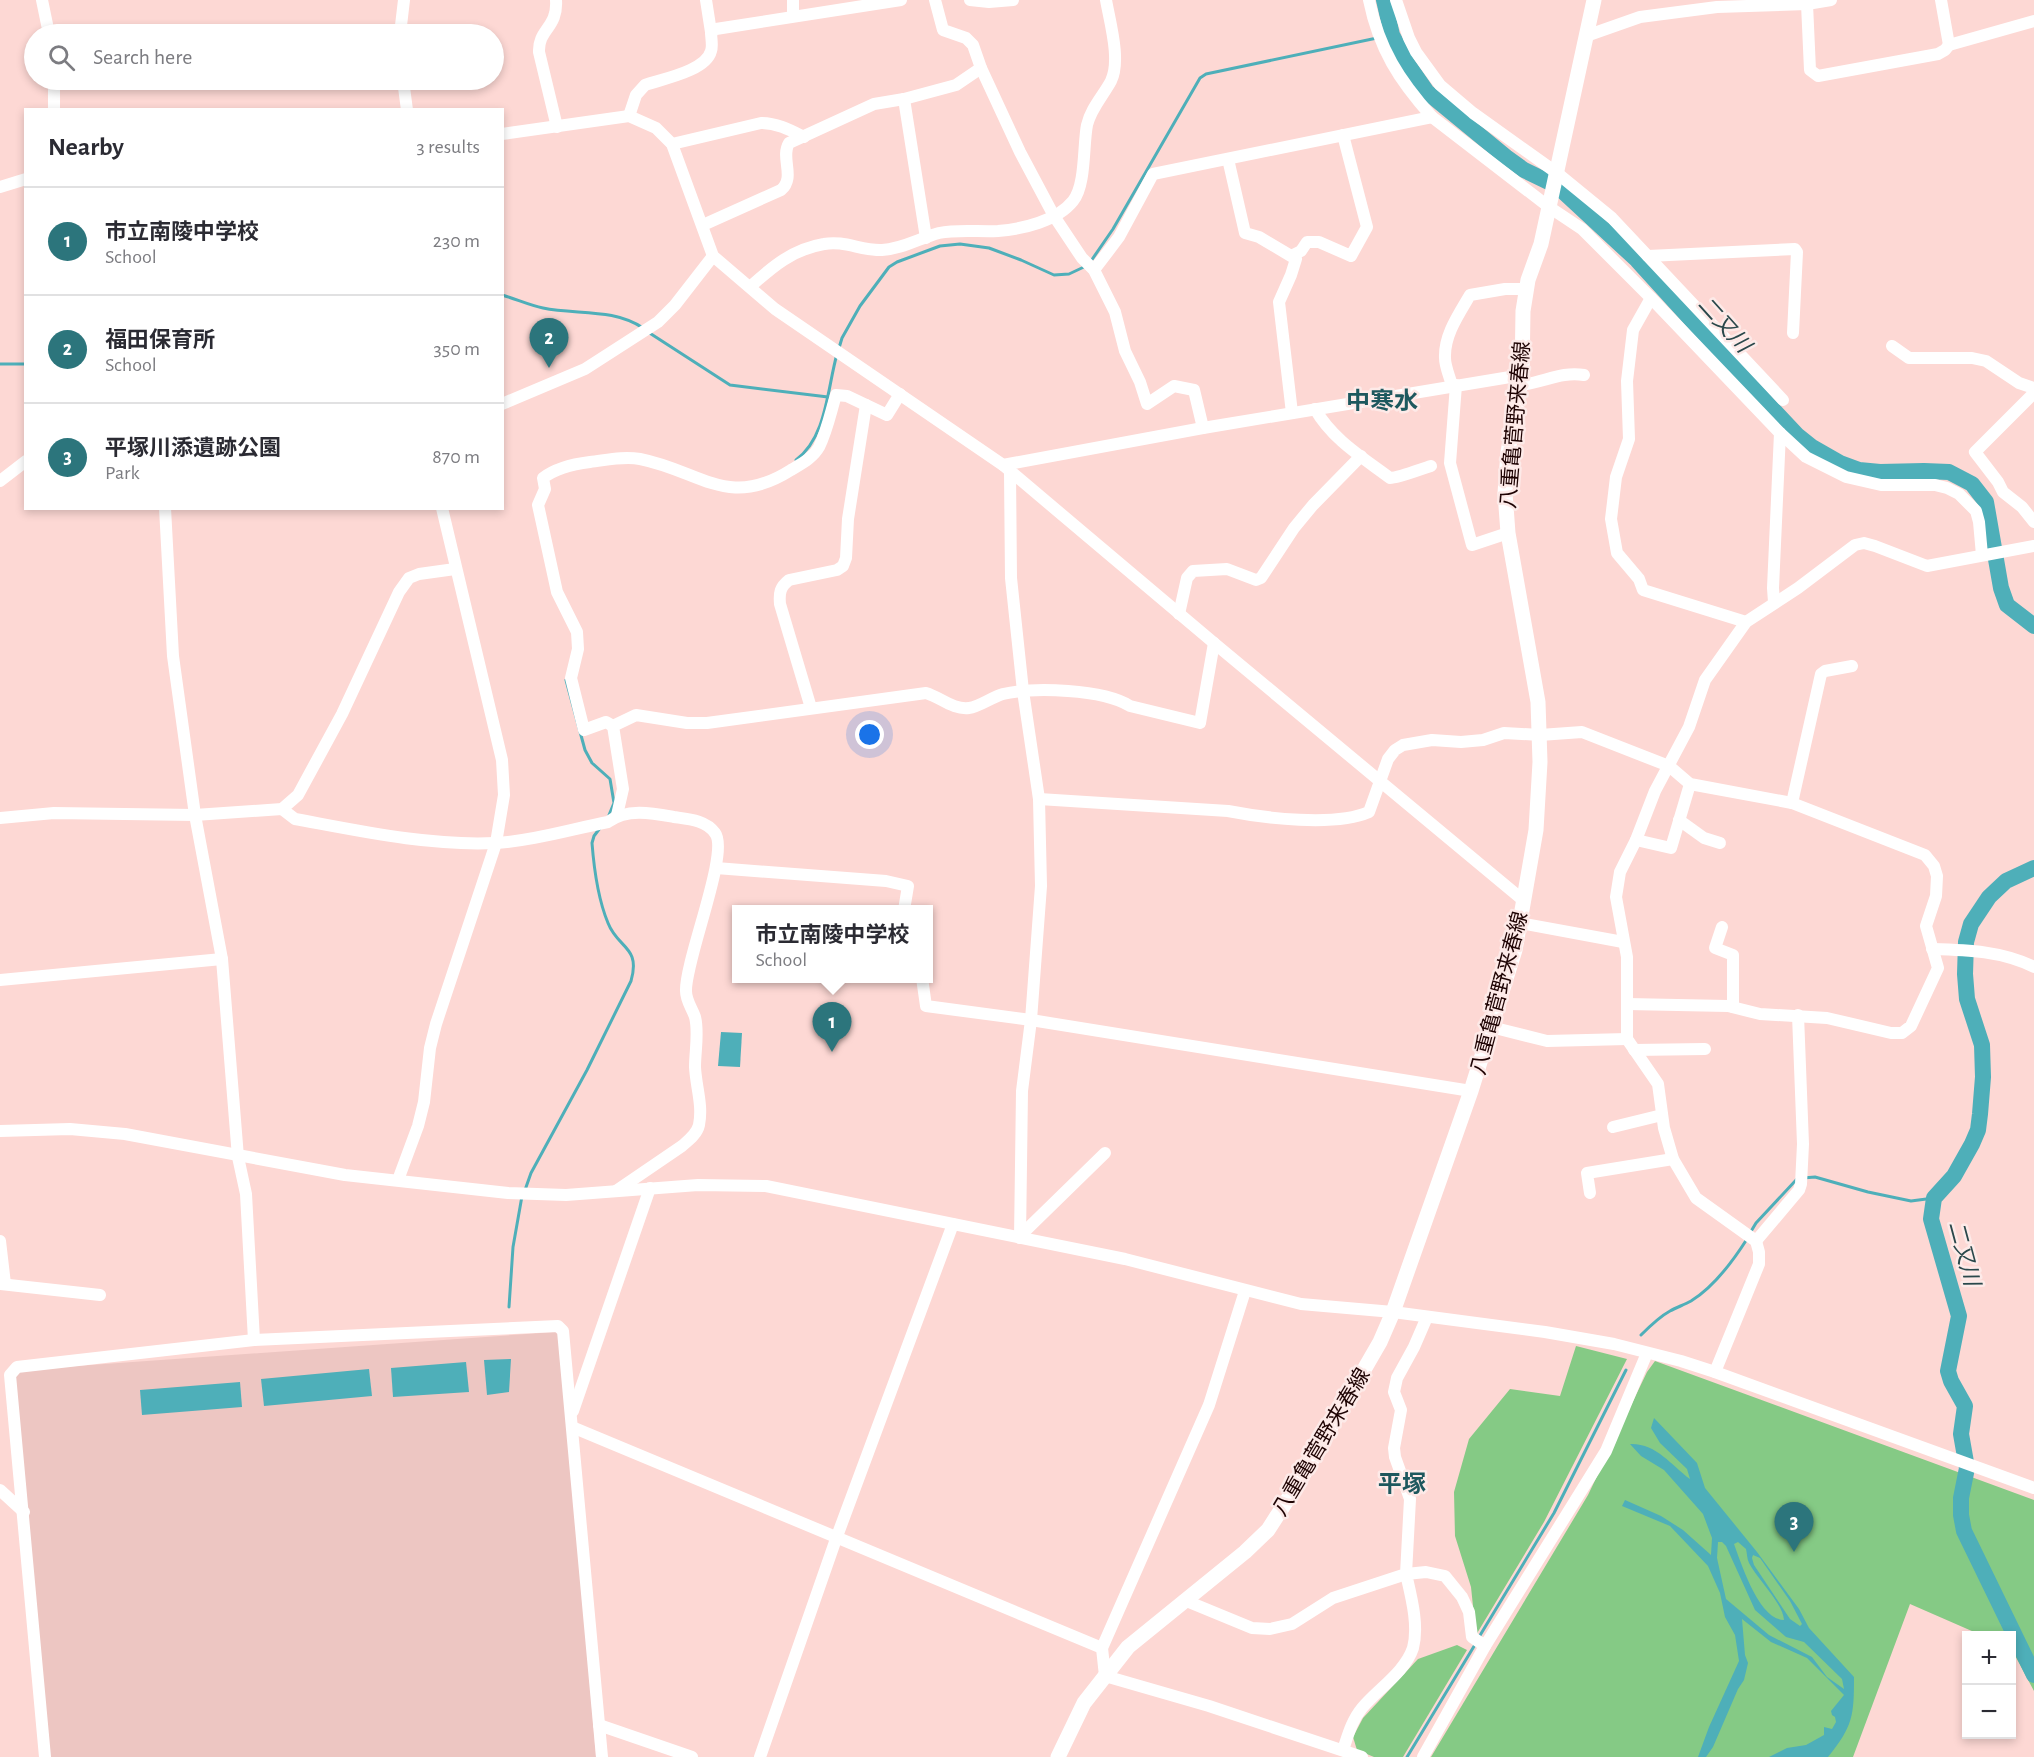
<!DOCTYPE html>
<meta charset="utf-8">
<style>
body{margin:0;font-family:"Alegreya Sans","Noto Sans JP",sans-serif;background:#f2f2f3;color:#2b2b33}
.controls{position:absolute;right:18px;bottom:18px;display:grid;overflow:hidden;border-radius:0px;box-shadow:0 3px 9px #0003}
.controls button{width:54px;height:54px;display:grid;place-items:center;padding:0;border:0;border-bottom:2px solid #e1e1e2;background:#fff;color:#2b2b33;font:30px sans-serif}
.you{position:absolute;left:870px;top:735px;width:21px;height:21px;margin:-15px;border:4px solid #fff;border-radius:50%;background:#1a73e8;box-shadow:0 0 0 9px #1a73e833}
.badge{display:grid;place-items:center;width:39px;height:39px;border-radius:50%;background:#2c757c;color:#fff;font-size:20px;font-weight:700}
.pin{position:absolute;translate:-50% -50px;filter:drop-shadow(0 2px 3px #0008)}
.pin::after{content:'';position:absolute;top:32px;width:21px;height:18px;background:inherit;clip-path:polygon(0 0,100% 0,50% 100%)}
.popup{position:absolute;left:732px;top:905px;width:201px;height:78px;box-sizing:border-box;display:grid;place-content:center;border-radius:0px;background:#fff;filter:drop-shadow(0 2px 4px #0005);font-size:20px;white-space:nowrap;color:#7c7c81}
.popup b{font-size:22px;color:#2b2b33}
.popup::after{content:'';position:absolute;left:50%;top:100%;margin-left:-12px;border:12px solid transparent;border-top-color:#fff}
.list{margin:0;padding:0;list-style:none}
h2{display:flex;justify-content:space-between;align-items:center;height:78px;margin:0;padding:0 24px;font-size:26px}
h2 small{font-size:20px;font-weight:400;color:#7c7c81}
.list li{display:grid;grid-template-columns:39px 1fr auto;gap:18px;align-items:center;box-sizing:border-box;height:108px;padding:0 24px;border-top:2px solid #e1e1e2}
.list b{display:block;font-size:22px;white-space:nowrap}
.list p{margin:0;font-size:20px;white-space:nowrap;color:#7c7c81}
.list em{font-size:20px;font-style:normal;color:#7c7c81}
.icon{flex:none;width:33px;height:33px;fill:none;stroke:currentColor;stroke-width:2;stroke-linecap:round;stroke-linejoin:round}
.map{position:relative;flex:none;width:2034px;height:1757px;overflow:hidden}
.search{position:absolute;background:#fff;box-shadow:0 3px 9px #0003;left:24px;top:24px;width:480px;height:66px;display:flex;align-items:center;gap:15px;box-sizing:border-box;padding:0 21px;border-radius:33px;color:#7c7c81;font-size:22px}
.panel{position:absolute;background:#fff;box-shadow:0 3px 9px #0003;left:24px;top:108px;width:480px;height:402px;border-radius:0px}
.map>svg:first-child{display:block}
.built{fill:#edc6c2}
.green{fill:#85ca85}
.water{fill:#4eafb9;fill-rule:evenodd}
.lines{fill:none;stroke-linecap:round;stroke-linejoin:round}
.stream{stroke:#4eafb9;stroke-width:3}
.river{stroke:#4eafb9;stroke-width:16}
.minor{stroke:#fff;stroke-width:12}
.major{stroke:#fff;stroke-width:15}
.labels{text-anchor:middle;stroke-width:5;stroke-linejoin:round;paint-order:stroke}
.street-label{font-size:21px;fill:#1e0303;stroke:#fdeae8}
.water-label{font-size:22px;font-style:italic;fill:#2a484b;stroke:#fdeae8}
.quarter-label{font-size:24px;font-weight:bold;fill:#1d585e;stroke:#fdeae8}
</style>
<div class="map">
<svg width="2034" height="1757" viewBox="0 0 2034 1757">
<rect width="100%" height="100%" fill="#fdd8d4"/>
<polygon class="built" points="555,1332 561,1337 596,1757 47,1757 15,1375 20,1370"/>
<g class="green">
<polygon points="1576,1346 1627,1359 1544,1522 1476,1635 1471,1587 1455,1536 1454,1492 1469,1439 1510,1389 1560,1396"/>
<polygon points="1655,1361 2034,1500 2034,1691 2012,1650 2012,1636 1981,1635 1910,1604 1853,1757 1431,1757 1588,1495 1647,1372"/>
<polygon points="1457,1645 1467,1650 1403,1757 1374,1757 1357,1750 1353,1737 1363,1718 1418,1659"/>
</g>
<g class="water">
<polygon points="721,1032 742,1033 740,1067 718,1066"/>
<polygon points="511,1359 509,1392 487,1395 484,1360"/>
<polygon points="466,1362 469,1392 393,1397 391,1368"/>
<polygon points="369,1369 372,1396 264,1406 261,1379"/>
<polygon points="240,1382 242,1407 142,1415 140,1390"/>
<path d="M1654,1418L1697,1463L1705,1488L1757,1552L1799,1609L1809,1628L1854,1677C1854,1716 1853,1726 1828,1757H1769L1787,1748L1806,1745L1824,1735V1727L1832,1729L1836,1722L1835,1717L1832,1715L1831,1711L1844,1695L1807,1658L1771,1642L1742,1619L1745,1655L1748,1663L1744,1680L1738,1689L1713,1747L1706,1757H1698L1709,1727L1739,1661L1735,1635L1725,1617L1720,1593L1708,1566L1670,1526L1622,1506L1625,1500L1661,1516L1683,1530L1711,1555L1712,1538L1703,1514L1664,1470L1641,1456L1630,1444C1656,1443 1671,1465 1690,1479L1687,1469L1660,1443L1651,1428ZM1718,1542H1722L1726,1546L1755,1610L1786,1637L1804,1642L1842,1679L1844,1689L1827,1677L1812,1657L1769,1635L1726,1599L1717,1558ZM1738,1542L1746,1549C1747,1553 1747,1559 1749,1563C1757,1579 1783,1603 1784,1620C1759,1620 1741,1563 1734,1544ZM1753,1555L1760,1558L1790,1601L1802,1624L1800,1626L1790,1619L1754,1565L1752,1558Z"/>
</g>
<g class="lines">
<g class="stream">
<polyline points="1383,37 1392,35"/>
<polyline points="1091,261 1113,229 1200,78 1206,74 1377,38"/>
<path d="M502,295C516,299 529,305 543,308C577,315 613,308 643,328"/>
<polyline points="648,332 730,385 828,397"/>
<polyline points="839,348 842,338 860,306 889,267 897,262 940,246 960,244 989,248 1021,260 1054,275 1069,274 1086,266"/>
<polyline points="0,364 26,364"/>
<path d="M796,460C827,437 827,389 837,354"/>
<polyline points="566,680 585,750 592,763 610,779 614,803 609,815"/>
<polyline points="1803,1178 1815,1177 1868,1192 1911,1201 1934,1198"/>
<path d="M525,1190L531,1173L587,1070L631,981C641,946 618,949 608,923C598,899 594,869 592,843L594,836L600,828"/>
<polyline points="1750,1233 1756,1223 1797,1179"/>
<polyline points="509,1307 513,1247 522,1196"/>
<path d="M1641,1335C1650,1326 1659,1317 1670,1311C1677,1307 1684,1305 1691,1301C1714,1287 1733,1261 1747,1239"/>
<polyline points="1479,1637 1554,1513 1626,1370"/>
<polyline points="1407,1757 1476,1643"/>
</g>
<g class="river">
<polyline points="1384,0 1392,35 1407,63 1427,92 1506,157 1524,170 1557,186 1637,260 1766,402 1797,435 1812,447 1840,463 1859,470 1880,472 1924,471 1949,472 1972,484 1986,502 2001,588 2007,605 2034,626"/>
<polyline points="2034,868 2006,881 1989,897 1971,924 1966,942 1965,974 1967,999 1982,1045 1983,1077 1980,1114 1978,1130 1972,1144 1954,1176 1934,1198 1931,1219 1959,1316 1948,1371 1951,1381 1965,1406 1961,1434 1967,1468 1961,1498 1961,1515 1964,1531 2034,1675"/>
</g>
<g class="minor">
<polyline points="42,0 49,34"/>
<path d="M556,0C558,28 538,29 539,52L557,127"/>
<polyline points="706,0 711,32"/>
<polyline points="935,0 943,30 966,38 973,45 981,68 1020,152 1054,216 1082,258 1094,270 1115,312 1125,351 1140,382 1147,404 1174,386 1194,390 1203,428"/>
<polyline points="970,0 989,2 1013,0"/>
<path d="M1369,0C1379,49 1399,80 1432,117"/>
<polyline points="1396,0 1409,38 1416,52 1440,85 1473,113 1557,173 1612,218 1783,400"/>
<polyline points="1941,0 1949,45"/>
<polyline points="1807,4 1831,0"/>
<polyline points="793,16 793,0"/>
<polyline points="400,34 404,0"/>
<polyline points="1586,36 1640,17 1717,7 1807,4 1810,70 1818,76 1938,54 1945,50 1949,45 2034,21"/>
<polyline points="403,80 407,110"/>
<polyline points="904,99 926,238"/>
<polyline points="54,110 54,80"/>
<path d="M629,116L636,95L645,85C662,79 706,71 711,51C713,46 711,38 711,32L716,29L901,0"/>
<polyline points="502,134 629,116 656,128 672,144 713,256 775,309 1003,465 1214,643 1524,901"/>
<path d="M672,144L761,123C777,123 790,130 804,137"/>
<polyline points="1228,159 1245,233 1259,237 1296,259 1291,275 1279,302 1292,413"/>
<polyline points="0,187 26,179"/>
<path d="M703,225L781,190C796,177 780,158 789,143L874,104L904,99L956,85L981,68"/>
<polyline points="1293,255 1301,251 1307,242 1319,242 1351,256 1367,227 1343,135"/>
<polyline points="1648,256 1795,249 1797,252 1793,333"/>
<polyline points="1094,270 1119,237 1153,174 1432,117 1549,207 1582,229 1651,298 1780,433 1773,588 1774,602"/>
<path d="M750,287C772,267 793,249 824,244C844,240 862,251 882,250C902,249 920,238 939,233C958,229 979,232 998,231C1023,229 1057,221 1073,201C1086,185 1083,145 1087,125C1091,108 1103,96 1111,81C1121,60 1110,23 1106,0"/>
<polyline points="1651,298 1633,330 1627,381 1629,439 1616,477 1611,519 1617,553 1639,579 1643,590 1746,622"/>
<polyline points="1892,346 1909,358 1972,358 1986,361 2019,383 2034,388"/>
<polyline points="1456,385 1450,463 1472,545 1508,533"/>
<path d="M1520,385C1543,383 1561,371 1584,375"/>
<path d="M1452,386C1450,377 1445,367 1445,358C1444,335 1459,314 1470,295L1505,289H1526"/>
<polyline points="2034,393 1975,452 1998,482 2003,492 2022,507 2034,522"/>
<polyline points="502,404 585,369 658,322 675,305 713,256"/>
<path d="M1315,409C1333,440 1362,457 1390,478C1399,478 1421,469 1431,466"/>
<polyline points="1780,433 1806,457 1846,477 1881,485 1935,485 1947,488 1959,494 1976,511 1979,522 1982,555"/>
<polyline points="1003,465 1203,428 1522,375"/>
<polyline points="1010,472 1011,578 1023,691 1039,799 1041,886 1031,1020 1022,1091 1020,1238"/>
<polyline points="0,481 26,461"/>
<polyline points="165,508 173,656 195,815 222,959 238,1157 246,1194 254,1340"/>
<polyline points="1179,614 1187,578 1193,571 1227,569 1256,580 1261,578 1294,528 1313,505 1361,456"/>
<path d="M811,708L780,604C779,593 780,587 789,580L837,570L843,566L846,558L848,519L866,405"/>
<path d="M613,726L606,722L584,730L571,678L578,649L577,632L557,592L538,505L545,489L543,478C556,468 574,464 590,462C607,460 623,456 640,459C701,471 728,510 791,470C801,464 813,458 819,447C827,431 831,411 836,395L847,396L887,415L900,394"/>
<path d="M1039,799L1228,811C1264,818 1335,827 1369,812L1388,759L1395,750L1403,745L1432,740L1461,742L1483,740L1504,733L1540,735L1582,732L1669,766L1690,784L1792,803L1925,855L1934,866L1937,876L1936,896L1926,926L1938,968L1911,1026L1902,1033H1891L1827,1018L1760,1014L1728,1006L1627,1004"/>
<polyline points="1792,803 1821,674 1825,671 1852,666"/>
<path d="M282,809L295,819C360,831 428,846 495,843C532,841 572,829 608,822C627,808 652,813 674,817C688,819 706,820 715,833C730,852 685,960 686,991C686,1001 692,1008 695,1017C699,1032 695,1051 695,1067C696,1087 703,1105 699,1125C697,1134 689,1140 682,1146L616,1191"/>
<path d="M617,815L623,789L613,726L636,715L687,723H707L926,693C940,697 953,710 969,708C979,707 992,697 1003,694C1034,687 1103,689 1130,706L1200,723L1214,643"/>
<polyline points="0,818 54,813 195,815 282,809 298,795 342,714 399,592 409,578 419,574 455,569"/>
<polyline points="1679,820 1704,838 1720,843"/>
<polyline points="1636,840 1671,848 1690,784"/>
<polyline points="716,868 886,881 908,886 904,910"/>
<polyline points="1520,923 1623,942"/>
<polyline points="1722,927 1715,948 1733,955 1733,1007"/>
<path d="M1932,949C1968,950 2002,951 2034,967"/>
<polyline points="922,978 926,1006 1031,1020 1471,1091"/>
<polyline points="0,980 222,959"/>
<polyline points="1491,1027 1547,1041 1627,1039"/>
<polyline points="1634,1050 1705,1049"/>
<polyline points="1613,1127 1662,1115"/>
<polyline points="0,1131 70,1129 125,1134 345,1175 508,1193 566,1195 698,1185 766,1186 1125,1259 1301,1304 1393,1312 1545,1332 1614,1344 1681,1361 1715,1372 2034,1488"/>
<polyline points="398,1180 418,1126 424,1102 430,1048 436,1024 496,843 504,795 502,760 442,508"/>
<polyline points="1590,1193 1587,1173 1673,1159"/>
<polyline points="1020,1236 1105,1153"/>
<polyline points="0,1241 5,1284"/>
<polyline points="1756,1241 1799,1190 1801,1184 1803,1144 1798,1015"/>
<polyline points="0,1284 100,1295"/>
<polyline points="1245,1291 1209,1405 1102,1648 1105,1676 1209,1706 1362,1757"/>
<polyline points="1715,1372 1759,1264 1759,1252 1756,1241 1696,1198 1673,1159 1664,1128 1658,1084 1627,1039 1627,957 1616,897 1620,872 1636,840 1655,791 1689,727 1705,680 1746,622 1798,588 1855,545 1864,543 1875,546 1927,566 2034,546"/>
<polyline points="573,1411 650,1188"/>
<polyline points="572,1427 1102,1648"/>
<polyline points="0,1490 24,1512"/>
<polyline points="1184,1600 1252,1628 1270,1629 1292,1624 1333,1598 1406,1574 1410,1499 1395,1457 1394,1448 1401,1410 1394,1392 1397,1378 1414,1347 1427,1317"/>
<polyline points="599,1725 692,1757"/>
<path d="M1343,1750C1348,1735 1352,1720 1362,1708C1378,1689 1405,1672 1413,1648C1419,1625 1411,1596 1406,1574L1426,1572L1445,1576L1462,1597L1469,1612L1472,1637L1485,1646"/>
<polyline points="45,1757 10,1375 17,1367 254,1340 558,1326 563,1331 602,1757"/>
<polyline points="760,1757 836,1539 953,1224"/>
<polyline points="1423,1757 1485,1646 1606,1451 1647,1353"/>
</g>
<polyline class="major" points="1058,1757 1084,1703 1128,1647 1245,1552 1268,1530 1302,1477 1380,1342 1393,1312 1471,1091 1515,950 1536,830 1540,762 1538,702 1508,533 1505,493 1508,452 1522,375 1523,311 1528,280 1541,244 1594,0"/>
</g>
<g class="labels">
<g class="street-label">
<text transform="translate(1515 425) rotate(-85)" y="7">八重亀菅野来春線</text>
<text transform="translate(1499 993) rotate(-75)" y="7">八重亀菅野来春線</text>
<text transform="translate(1321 1442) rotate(-59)" y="7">八重亀菅野来春線</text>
</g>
<g class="water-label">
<text transform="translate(1725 324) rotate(48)" y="8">二又川</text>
<text transform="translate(1965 1253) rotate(75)" y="8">二又川</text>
</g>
<g class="quarter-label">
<text x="1382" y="409">中寒水</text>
<text x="1402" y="1492">平塚</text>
</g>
</g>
</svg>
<div class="controls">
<button>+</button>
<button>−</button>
</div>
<div class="you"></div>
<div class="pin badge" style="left:832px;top:1052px">1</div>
<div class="popup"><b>市立南陵中学校</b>School</div>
<div class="pin badge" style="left:549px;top:368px">2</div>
<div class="pin badge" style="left:1794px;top:1552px">3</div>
<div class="search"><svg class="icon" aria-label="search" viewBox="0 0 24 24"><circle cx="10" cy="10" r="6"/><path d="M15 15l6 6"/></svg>Search here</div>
<section class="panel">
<h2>Nearby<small>3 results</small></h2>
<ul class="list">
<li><span class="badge">1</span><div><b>市立南陵中学校</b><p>School</p></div><em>230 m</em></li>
<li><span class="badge">2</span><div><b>福田保育所</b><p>School</p></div><em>350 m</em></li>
<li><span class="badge">3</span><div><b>平塚川添遺跡公園</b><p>Park</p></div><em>870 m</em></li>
</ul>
</section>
</div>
